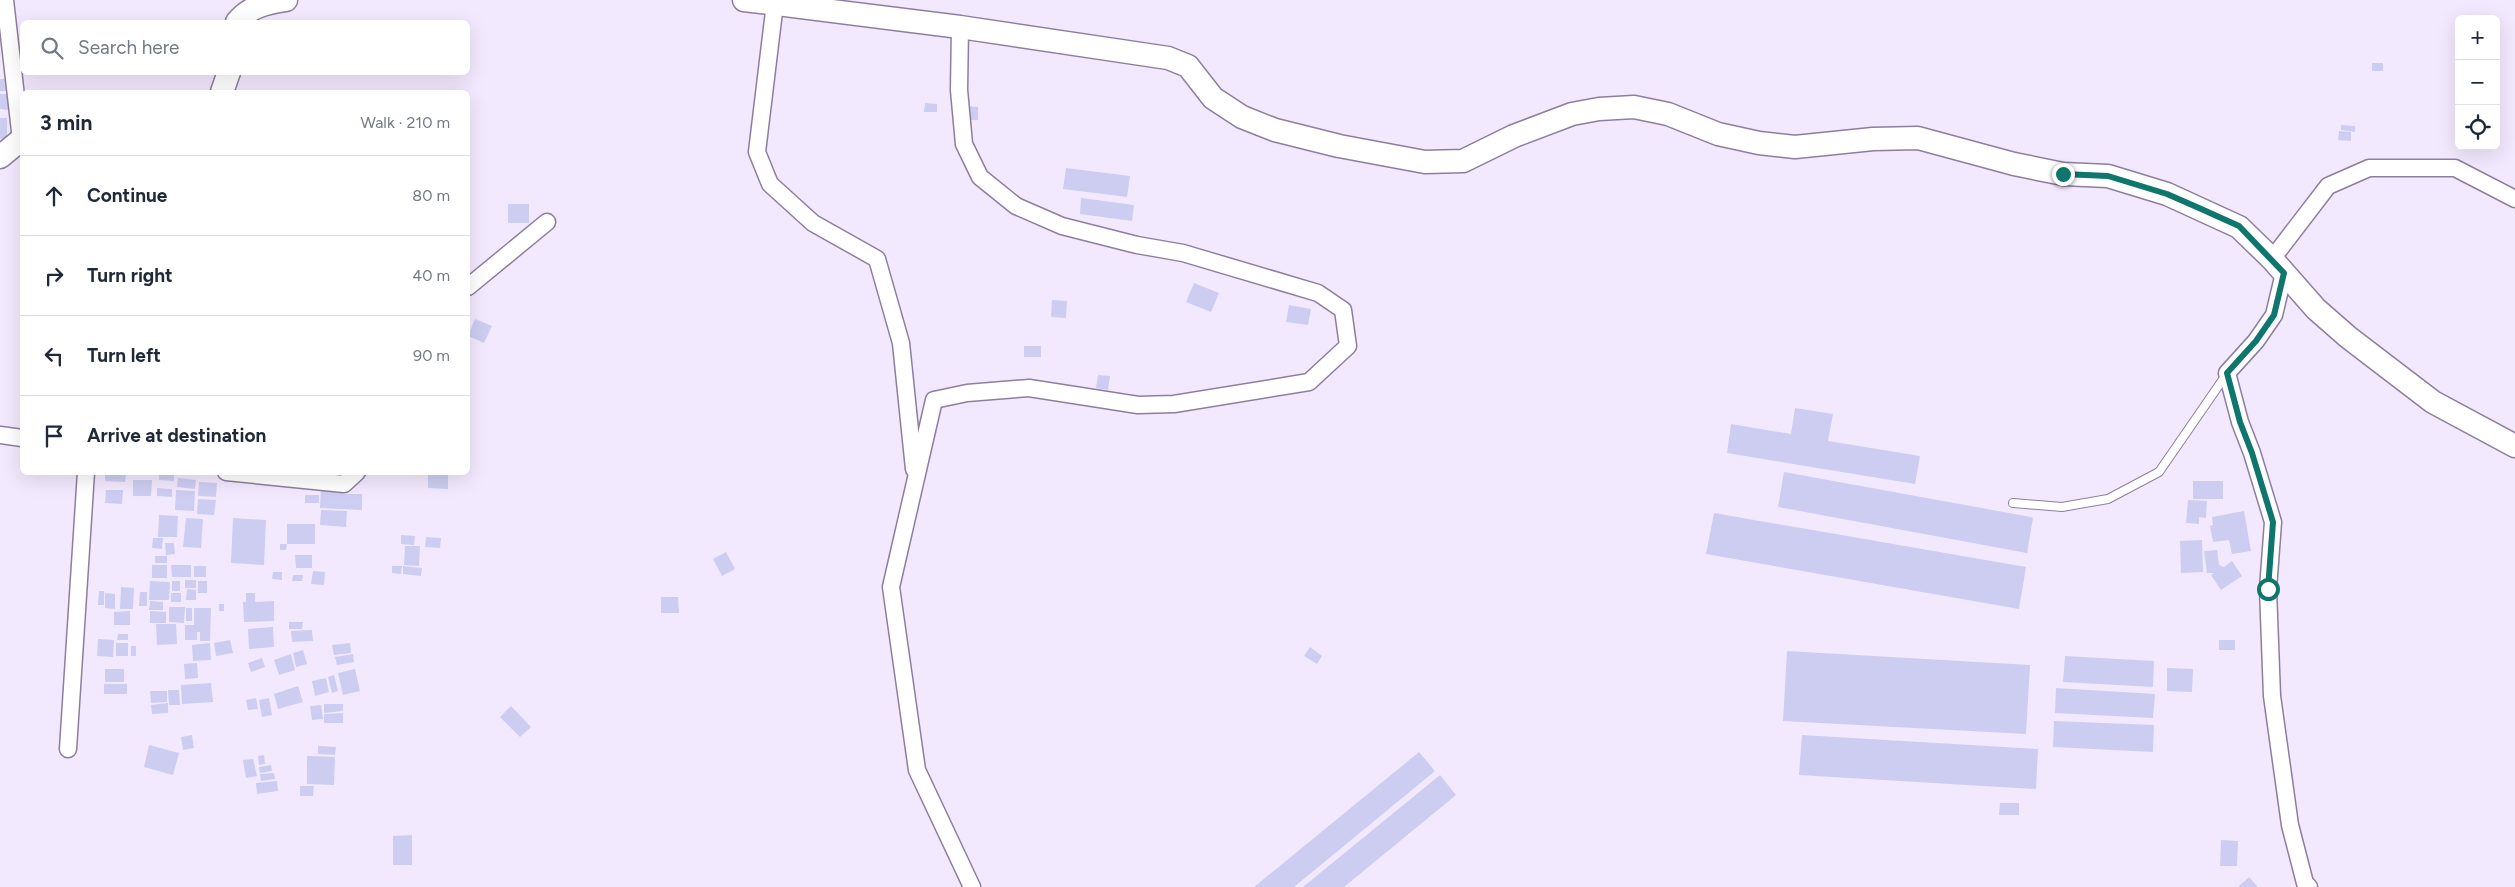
<!DOCTYPE html>
<meta charset="utf-8">
<style>
body{margin:0;font-family:Figtree,sans-serif;background:#f2f2f3;color:#1f2937}
.controls{position:absolute;right:15px;top:15px;display:grid;overflow:hidden;border-radius:8px;box-shadow:0 5px 20px #0002}
.controls button{width:45px;height:45px;display:grid;place-items:center;padding:0;border:0;border-bottom:1px solid #e0e1e3;background:#fff;color:#1f2937;font:25px sans-serif}
.stop{position:absolute;width:15px;height:15px;margin:-11px;border:4px solid #0f766e;border-radius:50%;background:#fff}
.stop.end{background:#0f766e;border-color:#fff;box-shadow:0 1px 5px #0008}
.list{margin:0;padding:0;list-style:none}
h2{display:flex;justify-content:space-between;align-items:center;height:65px;margin:0;padding:0 20px;font-size:21px}
h2 small{font-size:16px;font-weight:400;color:#747a83}
.list li{display:grid;grid-template-columns:32px 1fr auto;gap:15px;align-items:center;box-sizing:border-box;height:80px;padding:0 20px;border-top:1px solid #e0e1e3}
.list b{display:block;font-size:19px;white-space:nowrap}
.list em{font-size:16px;font-style:normal;color:#747a83}
.icon{flex:none;width:28px;height:28px;fill:none;stroke:currentColor;stroke-width:2;stroke-linecap:round;stroke-linejoin:round}
.map{position:relative;flex:none;width:2515px;height:887px;overflow:hidden}
.search{position:absolute;background:#fff;box-shadow:0 5px 20px #0002;left:20px;top:20px;width:450px;height:55px;display:flex;align-items:center;gap:12px;box-sizing:border-box;padding:0 18px;border-radius:8px;color:#747a83;font-size:19px}
.panel{position:absolute;background:#fff;box-shadow:0 5px 20px #0002;left:20px;top:90px;width:450px;height:385px;border-radius:8px}
.map>svg:first-child{display:block}
.building{fill:#cdcdf1}
.lines{fill:none;stroke-linecap:round;stroke-linejoin:round}
.lane-casing{stroke:#8e7e9d;stroke-width:10}
.street-casing{stroke:#8e7e9d;stroke-width:19}
.secondary-casing{stroke:#8e7e9d;stroke-width:25}
.lane{stroke:#fff;stroke-width:8}
.street{stroke:#fff;stroke-width:16}
.secondary{stroke:#fff;stroke-width:22}
.route{stroke:#0f766e;stroke-width:6}
</style>
<div class="map">
<svg width="2515" height="887" viewBox="0 0 2515 887">
<rect width="100%" height="100%" fill="#f3e9fe"/>
<g class="building">
<rect x="2372" y="63" width="11" height="8"/>
<rect x="0" y="79" width="7" height="12"/>
<polygon points="0,94 8,94 8,110 0,109"/>
<polygon points="925,103 937,104 937,112 924,112"/>
<polygon points="967,106 978,107 978,120 966,120"/>
<rect x="0" y="118" width="7" height="21"/>
<polygon points="2341,125 2355,126 2355,132 2341,130"/>
<polygon points="2339,131 2351,132 2351,141 2338,140"/>
<polygon points="1066,168 1130,176 1127,197 1063,189"/>
<polygon points="1081,198 1134,205 1132,221 1080,214"/>
<rect x="508" y="204" width="21" height="19"/>
<polygon points="1194,283 1219,293 1211,312 1186,302"/>
<polygon points="1052,300 1067,301 1066,318 1051,317"/>
<polygon points="1289,305 1311,309 1308,325 1286,322"/>
<polygon points="475,319 492,326 484,343 468,336"/>
<rect x="1024" y="346" width="17" height="11"/>
<polygon points="1098,375 1110,376 1108,390 1096,388"/>
<polygon points="1795,408 1833,414 1828,441 1920,456 1915,484 1727,453 1731,424 1791,434"/>
<polygon points="159,472 174,472 174,481 159,480"/>
<polygon points="428,472 448,472 448,489 428,488"/>
<polygon points="1784,472 2031,517 2033,518 2027,553 1778,507"/>
<polygon points="105,474 126,475 125,482 105,481"/>
<polygon points="178,478 196,480 195,489 177,487"/>
<polygon points="133,480 152,480 151,496 133,496"/>
<rect x="2193" y="481" width="30" height="18"/>
<polygon points="199,482 217,483 216,497 198,496"/>
<polygon points="321,487 343,488 343,494 362,494 362,510 320,508"/>
<polygon points="157,488 172,489 172,497 157,496"/>
<polygon points="106,490 123,490 122,504 105,503"/>
<polygon points="176,490 195,491 194,511 175,510"/>
<rect x="305" y="495" width="14" height="8"/>
<polygon points="198,499 216,500 214,515 197,514"/>
<polygon points="2188,500 2207,501 2206,518 2199,517 2199,524 2186,523"/>
<polygon points="321,510 347,511 346,527 320,525"/>
<polygon points="2244,511 2251,551 2232,554 2229,540 2213,542 2210,526 2213,525 2212,517"/>
<polygon points="1714,513 2026,567 2019,609 1706,554"/>
<polygon points="159,515 178,516 177,537 158,537"/>
<polygon points="186,518 203,519 201,548 183,547"/>
<polygon points="233,518 266,520 264,565 231,563"/>
<rect x="287" y="524" width="28" height="20"/>
<polygon points="401,535 415,536 414,545 401,544"/>
<polygon points="426,537 441,538 440,548 425,547"/>
<polygon points="153,538 163,538 162,549 152,548"/>
<polygon points="2202,540 2203,572 2181,573 2180,541"/>
<polygon points="165,543 174,543 175,554 166,555"/>
<polygon points="280,544 287,544 286,550 280,550"/>
<polygon points="405,546 420,546 419,566 404,565"/>
<polygon points="2217,550 2219,565 2224,567 2232,561 2242,576 2221,590 2211,575 2214,573 2207,573 2204,551"/>
<polygon points="726,552 735,569 722,576 713,559"/>
<polygon points="295,555 312,555 312,568 296,568"/>
<rect x="155" y="556" width="12" height="7"/>
<rect x="152" y="565" width="15" height="13"/>
<polygon points="171,565 191,565 191,577 172,577"/>
<rect x="194" y="566" width="12" height="11"/>
<polygon points="392,566 402,566 401,574 392,573"/>
<polygon points="403,566 422,568 421,576 403,574"/>
<polygon points="313,571 325,572 324,585 311,584"/>
<polygon points="273,572 282,572 282,580 272,579"/>
<polygon points="293,575 303,575 302,581 292,581"/>
<rect x="185" y="580" width="11" height="8"/>
<polygon points="150,581 170,582 169,600 149,600"/>
<rect x="172" y="581" width="8" height="10"/>
<rect x="198" y="581" width="9" height="12"/>
<polygon points="121,587 134,588 133,609 120,609"/>
<polygon points="187,589 196,590 196,600 186,600"/>
<polygon points="99,591 104,591 104,605 98,605"/>
<polygon points="140,592 147,592 147,606 139,606"/>
<polygon points="105,593 115,594 115,609 105,608"/>
<rect x="171" y="593" width="10" height="9"/>
<polygon points="246,593 255,593 255,602 274,601 274,621 244,622 243,602 246,602"/>
<polygon points="661,597 678,597 679,613 661,613"/>
<polygon points="150,601 163,602 163,610 149,610"/>
<rect x="219" y="604" width="5" height="7"/>
<polygon points="169,607 185,607 184,623 169,622"/>
<rect x="186" y="608" width="6" height="13"/>
<polygon points="194,608 211,608 210,641 200,641 200,632 197,632 197,640 185,640 185,625 194,625"/>
<polygon points="130,611 130,625 114,625 114,612"/>
<polygon points="150,611 166,612 166,623 150,623"/>
<polygon points="289,622 303,622 302,629 289,629"/>
<polygon points="156,624 176,624 177,644 157,645"/>
<polygon points="273,627 274,647 249,649 248,629"/>
<polygon points="312,630 313,641 292,642 291,631"/>
<polygon points="118,634 128,634 128,640 117,640"/>
<polygon points="98,639 114,640 113,657 97,656"/>
<polygon points="230,640 233,653 216,656 214,643"/>
<rect x="2219" y="640" width="16" height="10"/>
<rect x="116" y="643" width="12" height="13"/>
<polygon points="210,643 211,660 193,661 192,645"/>
<polygon points="350,643 351,653 334,655 332,645"/>
<rect x="131" y="646" width="5" height="10"/>
<polygon points="1310,647 1322,656 1317,664 1304,656"/>
<polygon points="303,650 307,664 296,667 293,653"/>
<polygon points="1787,651 2030,665 2026,734 1783,721"/>
<polygon points="291,654 295,670 279,675 274,660"/>
<polygon points="353,654 354,662 337,665 335,657"/>
<polygon points="2065,656 2154,661 2153,687 2063,682"/>
<polygon points="262,658 265,667 251,672 248,663"/>
<polygon points="197,663 198,678 185,679 184,664"/>
<polygon points="2167,668 2193,669 2192,692 2167,691"/>
<rect x="105" y="669" width="19" height="13"/>
<polygon points="355,669 360,691 343,695 338,673"/>
<polygon points="334,675 338,691 332,693 328,677"/>
<polygon points="326,678 329,692 315,696 312,681"/>
<polygon points="211,683 213,702 182,704 181,685"/>
<rect x="104" y="684" width="23" height="10"/>
<polygon points="298,686 303,702 278,709 274,694"/>
<polygon points="2056,688 2155,694 2153,718 2055,713"/>
<polygon points="168,690 179,690 180,705 169,705"/>
<polygon points="150,691 167,691 167,702 151,703"/>
<polygon points="256,698 258,709 248,710 246,700"/>
<polygon points="269,698 272,715 262,717 259,700"/>
<polygon points="168,703 168,713 152,714 151,705"/>
<polygon points="324,704 343,704 343,711 324,713"/>
<polygon points="321,705 323,719 312,720 310,706"/>
<polygon points="511,706 531,727 520,737 500,717"/>
<polygon points="343,713 343,723 324,723 324,714"/>
<polygon points="2054,721 2154,725 2153,752 2053,747"/>
<polygon points="192,735 194,748 183,750 181,737"/>
<polygon points="1802,735 2038,749 2036,789 1799,775"/>
<polygon points="149,745 179,753 173,775 144,767"/>
<polygon points="318,746 336,747 335,755 318,754"/>
<polygon points="1419,752 1435,771 1294,887 1254,887"/>
<polygon points="264,755 265,764 259,765 258,756"/>
<polygon points="307,756 335,757 334,785 307,784"/>
<polygon points="253,759 257,776 246,778 243,760"/>
<polygon points="271,765 272,771 260,773 259,767"/>
<polygon points="274,773 275,779 261,781 260,774"/>
<polygon points="1440,775 1456,795 1344,887 1303,887"/>
<polygon points="277,781 278,791 257,794 256,783"/>
<polygon points="300,786 314,786 313,796 300,796"/>
<polygon points="2000,803 2019,803 2019,815 1999,815"/>
<polygon points="412,835 412,865 393,865 393,836"/>
<polygon points="2221,840 2238,841 2237,866 2220,866"/>
<polygon points="2249,877 2258,887 2238,887"/>
</g>
<g class="lines">
<defs>
<polyline id="lane" points="2013,503 2062,507 2108,499 2159,472 2226,375"/>
<g id="street">
<polyline points="5,0 21,140"/>
<polyline points="775,3 757,152 770,184 813,223 877,259 901,343 914,469"/>
<polyline points="960,27 959,90 964,144 980,177 1016,206 1062,226 1137,245 1183,253 1318,293 1343,310 1348,346 1309,382 1174,404 1138,405 1029,388 967,393 934,400 891,587 917,770 972,887"/>
<polyline points="2272,259 2328,186 2369,168 2455,168 2515,199"/>
<polyline points="2284,273 2274,315 2256,341 2227,373 2240,422 2252,453 2273,522 2268,589 2272,696 2290,825 2305,883 2309,887"/>
<polyline points="468,287 547,222"/>
<polyline points="0,435 22,438"/>
<polyline points="226,472 344,484 357,472"/>
<polyline points="68,749 86,472"/>
</g>
<g id="secondary">
<polyline points="744,0 960,27 1168,58 1188,66 1213,98 1242,117 1275,130 1339,146 1425,162 1463,161 1514,136 1572,114 1599,109 1634,107 1668,114 1718,134 1759,143 1795,147 1873,139 1918,138 2014,164 2063,174 2108,176 2167,194 2239,227 2272,259 2316,309 2348,337 2433,402 2515,446"/>
<path d="M237,22C250,6 267,3 286,0"/>
<polyline points="222,92 229,72"/>
<polyline points="0,157 22,139"/>
</g>
</defs>
<use href="#lane" class="lane-casing"/>
<use href="#street" class="street-casing"/>
<use href="#secondary" class="secondary-casing"/>
<use href="#lane" class="lane"/>
<use href="#street" class="street"/>
<use href="#secondary" class="secondary"/>
</g>
<g class="lines">
<polyline class="route" points="2063,174 2108,176 2167,194 2199,208 2239,226 2284,273 2274,315 2256,341 2227,373 2240,422 2252,453 2273,522 2268,589"/>
</g>
</svg>
<div class="controls">
<button>+</button>
<button>−</button>
<button><svg class="icon" aria-label="locate" viewBox="0 0 24 24"><circle cx="12" cy="12" r="6"/><path d="M12 2v4M12 18v4M2 12h4M18 12h4"/></svg></button>
</div>
<div class="stop" style="left:2268px;top:589px"></div>
<div class="stop end" style="left:2063px;top:174px"></div>
<div class="search"><svg class="icon" aria-label="search" viewBox="0 0 24 24"><circle cx="10" cy="10" r="6"/><path d="M15 15l6 6"/></svg>Search here</div>
<section class="panel">
<h2>3 min<small>Walk · 210 m</small></h2>
<ul class="list">
<li><svg class="icon" aria-label="ahead" viewBox="0 0 24 24"><path d="M12 20V5M6 11l6-6 6 6"/></svg><div><b>Continue</b></div><em>80 m</em></li>
<li><svg class="icon" aria-label="right" viewBox="0 0 24 24"><path d="M7 20v-9h11M14 6l5 5-5 5"/></svg><div><b>Turn right</b></div><em>40 m</em></li>
<li><svg class="icon" aria-label="left" viewBox="0 0 24 24"><path d="M17 20v-9H6M10 6l-5 5 5 5"/></svg><div><b>Turn left</b></div><em>90 m</em></li>
<li><svg class="icon" aria-label="arrive" viewBox="0 0 24 24"><path d="M6 21V4h12l-3 4 3 4H6"/></svg><div><b>Arrive at destination</b></div></li>
</ul>
</section>
</div>
